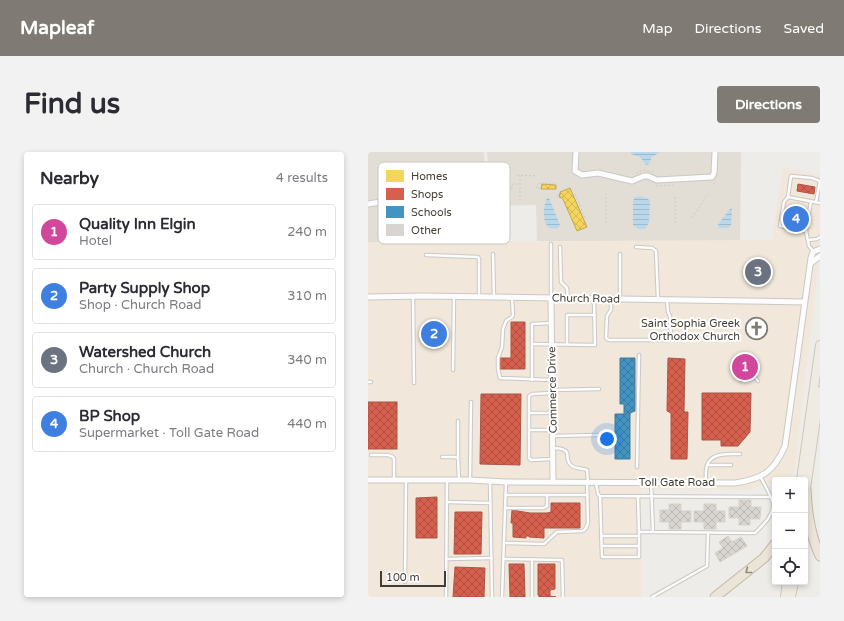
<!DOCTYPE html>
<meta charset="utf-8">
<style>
body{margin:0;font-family:"Varela Round",sans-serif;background:#f2f2f3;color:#2b2b33}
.controls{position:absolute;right:12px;bottom:12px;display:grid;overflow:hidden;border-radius:4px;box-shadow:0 2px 6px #0003}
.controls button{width:36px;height:36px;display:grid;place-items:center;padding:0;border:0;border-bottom:1px solid #e1e1e2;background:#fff;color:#2b2b33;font:20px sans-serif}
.scale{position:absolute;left:12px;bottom:10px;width:66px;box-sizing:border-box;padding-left:4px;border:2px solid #433e35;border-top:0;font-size:11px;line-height:14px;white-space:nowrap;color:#433e35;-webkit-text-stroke:3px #fff;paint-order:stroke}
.you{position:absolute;left:239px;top:287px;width:14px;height:14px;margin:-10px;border:3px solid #fff;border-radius:50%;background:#1a73e8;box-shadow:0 0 0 6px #1a73e833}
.badge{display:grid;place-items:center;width:26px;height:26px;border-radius:50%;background:#7f7b74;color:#fff;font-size:13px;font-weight:700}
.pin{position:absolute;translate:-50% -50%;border:2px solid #fff;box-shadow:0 1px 4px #0006}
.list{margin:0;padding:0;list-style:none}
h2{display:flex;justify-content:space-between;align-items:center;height:52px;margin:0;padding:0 16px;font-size:17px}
h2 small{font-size:13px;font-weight:400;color:#7c7c81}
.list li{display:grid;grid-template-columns:26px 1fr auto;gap:12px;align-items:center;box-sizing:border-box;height:56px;margin:0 8px 8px;padding:0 8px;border:1px solid #e1e1e2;border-radius:4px}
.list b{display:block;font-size:15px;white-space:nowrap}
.list p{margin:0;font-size:13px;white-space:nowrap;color:#7c7c81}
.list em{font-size:13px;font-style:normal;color:#7c7c81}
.icon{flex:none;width:22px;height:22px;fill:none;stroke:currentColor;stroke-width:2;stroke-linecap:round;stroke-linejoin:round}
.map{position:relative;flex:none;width:452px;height:445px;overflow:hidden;border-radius:4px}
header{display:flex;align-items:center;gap:24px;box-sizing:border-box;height:56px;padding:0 20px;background:#7f7b74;color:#fff}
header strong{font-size:19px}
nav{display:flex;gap:22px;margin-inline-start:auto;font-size:14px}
.intro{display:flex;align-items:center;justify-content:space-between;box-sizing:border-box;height:96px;padding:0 24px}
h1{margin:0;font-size:28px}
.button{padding:10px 18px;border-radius:4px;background:#7f7b74;color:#fff;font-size:14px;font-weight:700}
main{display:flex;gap:24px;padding:0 24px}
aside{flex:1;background:#fff;border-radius:4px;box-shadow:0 2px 6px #0003}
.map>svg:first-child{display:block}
.residential{fill:#e2ded5}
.commercial{fill:#f1e8db}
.green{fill:#dce8c9}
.water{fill:url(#water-rules)}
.homes{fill:url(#homes-cross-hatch);stroke:#c0a850}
.shops{fill:url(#shops-cross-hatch);stroke:#aa5646}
.schools{fill:url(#schools-cross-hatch);stroke:#437a98}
.building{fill:url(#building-cross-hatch);stroke:#d6d3ce}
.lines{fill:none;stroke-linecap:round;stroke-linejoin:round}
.lane-casing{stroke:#cac8c4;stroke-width:4.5}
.street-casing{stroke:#cac8c4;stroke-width:7}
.primary-casing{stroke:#cfc7b6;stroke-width:10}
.highway-casing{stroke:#c5b8a4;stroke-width:11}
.path{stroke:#cccac7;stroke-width:1;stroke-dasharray:2 2;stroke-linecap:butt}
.lane{stroke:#fcfcfc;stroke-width:2.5}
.street{stroke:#fcfcfc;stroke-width:5}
.primary{stroke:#efebe3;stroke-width:8}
.highway{stroke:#eae4d9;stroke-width:9}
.oneway{stroke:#8e897f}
.labels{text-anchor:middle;stroke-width:4;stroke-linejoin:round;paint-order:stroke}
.street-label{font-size:11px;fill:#433e35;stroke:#fff}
.poi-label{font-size:11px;fill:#433e35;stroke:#fff;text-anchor:end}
.key{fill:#fff;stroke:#c7c5c2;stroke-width:1}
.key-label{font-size:11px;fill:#433e35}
</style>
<header>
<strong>Mapleaf</strong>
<nav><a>Map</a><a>Directions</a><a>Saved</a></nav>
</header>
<div class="intro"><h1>Find us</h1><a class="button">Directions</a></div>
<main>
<aside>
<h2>Nearby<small>4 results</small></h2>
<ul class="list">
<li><span class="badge" style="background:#d1479c">1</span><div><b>Quality Inn Elgin</b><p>Hotel</p></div><em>240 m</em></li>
<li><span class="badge" style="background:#3f7fe0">2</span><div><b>Party Supply Shop</b><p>Shop · Church Road</p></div><em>310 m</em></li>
<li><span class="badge" style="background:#6b7280">3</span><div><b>Watershed Church</b><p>Church · Church Road</p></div><em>340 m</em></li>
<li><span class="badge" style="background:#3f7fe0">4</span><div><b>BP Shop</b><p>Supermarket · Toll Gate Road</p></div><em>440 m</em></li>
</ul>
</aside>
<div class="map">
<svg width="452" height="445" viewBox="0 0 452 445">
<defs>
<pattern id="water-rules" width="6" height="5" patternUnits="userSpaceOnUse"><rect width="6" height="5" fill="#bad8eb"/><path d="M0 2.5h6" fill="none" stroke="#a1baca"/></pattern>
<pattern id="homes-cross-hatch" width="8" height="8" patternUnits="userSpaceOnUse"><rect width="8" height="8" fill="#f6d55c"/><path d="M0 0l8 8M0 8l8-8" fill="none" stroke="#d4b851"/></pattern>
<pattern id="shops-cross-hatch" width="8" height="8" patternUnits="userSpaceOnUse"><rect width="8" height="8" fill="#d6604d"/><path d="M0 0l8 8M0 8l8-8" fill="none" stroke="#af5141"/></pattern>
<pattern id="schools-cross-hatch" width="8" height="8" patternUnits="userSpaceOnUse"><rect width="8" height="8" fill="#4393c3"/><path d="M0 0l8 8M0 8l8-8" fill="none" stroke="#3a799f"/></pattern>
<pattern id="building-cross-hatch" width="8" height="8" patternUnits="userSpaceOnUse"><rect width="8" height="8" fill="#d8d5d0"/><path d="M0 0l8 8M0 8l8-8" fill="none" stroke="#bbb8b3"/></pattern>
</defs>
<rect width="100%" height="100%" fill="#eeece8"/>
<g class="residential">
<polygon points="0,0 116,0 119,90 0,90"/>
<polygon points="119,0 373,0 372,89 169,90 168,53 123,54"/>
</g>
<polygon class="commercial" points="415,15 452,23 452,99 426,322 381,338 273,337 273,445 0,445 0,90 404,88"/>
<polygon class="green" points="132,24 141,24 143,26 143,46 141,48 133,48 131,46 131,26"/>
<g class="water">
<polygon points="263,0 292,0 284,5 281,12 278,13 272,5 263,2"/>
<path d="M267,45C272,44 278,44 282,49L281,71L277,77H270L265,73V49Z"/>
<path d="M179,46H181L192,73C191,78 185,77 181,76C174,70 175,55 179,46Z"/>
<polygon points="364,56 363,74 360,76 351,76 350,73 351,71 362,57"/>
</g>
<g class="homes">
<polygon points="174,32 188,33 188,37 173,37"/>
<polygon points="202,36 219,75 209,79 194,45 192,46 191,42 193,42 192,40"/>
</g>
<g class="shops">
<polygon points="430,32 447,35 446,42 429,39"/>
<polygon points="143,170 157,170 157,217 130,217 130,206 143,206"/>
<polygon points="300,206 317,207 316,260 320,260 319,307 303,307 303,261 299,259"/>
<polygon points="334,241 383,241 382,280 370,294 353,294 353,288 334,288"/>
<polygon points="113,242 153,242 152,313 112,312"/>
<rect x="0" y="250" width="29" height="47"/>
<polygon points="69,345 69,386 48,386 48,346"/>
<polygon points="183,351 212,351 212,376 176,376 176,386 161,385 161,384 158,384 158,386 145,385 145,371 143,371 144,358 162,361 179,361 183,360"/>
<polygon points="87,360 114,360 113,402 86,402"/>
<polygon points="141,412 156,412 157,445 142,445"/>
<polygon points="170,412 187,412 187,437 182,438 182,444 188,445 171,445 171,443 170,443"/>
<polygon points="87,415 117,416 116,445 85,445"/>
</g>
<polygon class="schools" points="252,206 267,206 267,259 262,261 262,307 247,307 247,262 256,262 256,252 252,252"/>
<g class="building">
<polygon points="371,348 383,348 383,355 393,355 392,367 382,367 382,373 371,373 371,366 361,366 361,355 371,355"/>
<polygon points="301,352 313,352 313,359 323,359 323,370 313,370 313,377 301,377 301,370 292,370 292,358 301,358"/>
<polygon points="336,352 348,352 348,359 357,359 357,370 348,370 348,377 336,377 336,370 326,370 326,359 336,359"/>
<polygon points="360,384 364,390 373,385 379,394 352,410 347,401 355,396 351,390"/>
</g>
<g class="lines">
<defs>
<g id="lane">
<polyline points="420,45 423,24 444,26 452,29 448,50"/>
<polyline points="438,79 443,49"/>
<polyline points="440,88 449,87 452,85"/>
<polyline points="192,95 193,130 199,136 200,146"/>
<polyline points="268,95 284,96 288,99 290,147"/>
<polyline points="445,99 441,94 438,79 412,74 416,50 420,45 452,51"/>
<polyline points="125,102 126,145"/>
<polyline points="252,102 252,146"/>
<polyline points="58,103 110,105 111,107 111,144"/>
<polyline points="45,145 46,231"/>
<polyline points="183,145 183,92"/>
<polyline points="144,146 145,163 144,165 138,169 135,177 134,195 130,206 130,217 132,226 183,228"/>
<polyline points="243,147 243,158 239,164 238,186 241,188 300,188 303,186 302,164 300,160 299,148"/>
<polyline points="164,192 227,193 226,147"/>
<polyline points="199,192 199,163 227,163"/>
<polyline points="85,218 86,145"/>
<polyline points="164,228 164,172 183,171"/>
<polyline points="373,228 378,222 384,222 390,229"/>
<polyline points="0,230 3,230"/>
<polyline points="184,238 231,237"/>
<polyline points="184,241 164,242 161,244 161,306 163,308 184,307"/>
<polyline points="161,261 184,261"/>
<polyline points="90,269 90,307"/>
<polyline points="161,278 184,278"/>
<polyline points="185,284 229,283"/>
<path d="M185,296C209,297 193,306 204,314C208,317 215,316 219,318L220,330"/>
<polyline points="3,303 20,303 25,305 26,307 26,327"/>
<polyline points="74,305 87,305 90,306 91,328"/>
<polyline points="339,313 363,313"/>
<polyline points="269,315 271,203"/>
<polyline points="102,328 103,250"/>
<polyline points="122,330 124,445"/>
<path d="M338,330C338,325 337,319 339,314C342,300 362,302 372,302"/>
<polyline points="228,331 230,342 232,344 402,345"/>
<path d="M283,331L285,380L387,381C394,374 407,362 405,351C403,343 396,332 392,324"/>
<polyline points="138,343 219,343"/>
<polyline points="232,344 234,405 271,405 271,380 285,380"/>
<polyline points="270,344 271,380"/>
<polyline points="79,350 122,351"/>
<polyline points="137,356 176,356 179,354 179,343"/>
<polyline points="233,384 271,384"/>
<polyline points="137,391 176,392 189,380 215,379 218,376 220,371 219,330"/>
<polyline points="234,394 271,394"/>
<polyline points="78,407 124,406"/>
<polyline points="135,407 194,408 195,445"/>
<polyline points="164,407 164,445"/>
<polyline points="37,430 38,329"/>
<polyline points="78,445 79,329"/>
<polyline points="134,445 138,330"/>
<polyline points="284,445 339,414 340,381"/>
</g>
<g id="street">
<polyline points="208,0 207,19 214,23 230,21 264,29 276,24 280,24 289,28 344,25 346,21 347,0"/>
<polyline points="0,52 69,41"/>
<polyline points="443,111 452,104"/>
<polyline points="0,145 55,144 436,150"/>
<polyline points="183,146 185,330"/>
<path d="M0,328H102L138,330L367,331C394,327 406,320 417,294L443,106L445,100L452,97"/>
</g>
<g id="primary">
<polyline points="433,328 452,193"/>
<polyline points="437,344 452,239"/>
<polyline points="417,445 419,430"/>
<polyline points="423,445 426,430"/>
</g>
<g id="highway">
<path d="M438,338C439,361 442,383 452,404"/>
<polyline points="347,445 396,406 407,392"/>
</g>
</defs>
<use href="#lane" class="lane-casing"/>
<use href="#street" class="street-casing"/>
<use href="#primary" class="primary-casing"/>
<use href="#highway" class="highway-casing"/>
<g class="path">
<polyline points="268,21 275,18 287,20"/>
<polyline points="149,23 169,24"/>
<polyline points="152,23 152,51"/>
<polyline points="346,32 348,28"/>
<polyline points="288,34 305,33"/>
<polyline points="143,36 144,36 145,32 151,32"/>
<polyline points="172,36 168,36 171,31 188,32"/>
<polyline points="207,42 218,68"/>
<polyline points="189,45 192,43"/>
<polyline points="324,66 340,42"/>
<polyline points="238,71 238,42"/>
<polyline points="307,71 307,43"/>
</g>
<use href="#lane" class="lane"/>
<use href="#street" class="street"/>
<use href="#primary" class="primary"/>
<use href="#highway" class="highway"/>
</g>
<defs><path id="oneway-chevron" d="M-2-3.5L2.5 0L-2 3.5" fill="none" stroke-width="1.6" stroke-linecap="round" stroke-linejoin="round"/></defs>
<use class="oneway" href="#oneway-chevron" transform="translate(380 419) rotate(142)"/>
<defs>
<symbol id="church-ring" viewBox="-11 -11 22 22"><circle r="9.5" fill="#fff" stroke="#7f7b74" stroke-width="1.5"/><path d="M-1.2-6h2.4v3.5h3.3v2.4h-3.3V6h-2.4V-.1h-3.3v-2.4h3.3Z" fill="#7f7b74"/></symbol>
</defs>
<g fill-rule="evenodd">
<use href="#church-ring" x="376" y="164" width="25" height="25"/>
</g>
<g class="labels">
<g class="street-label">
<text transform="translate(218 146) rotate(1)" y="4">Church Road</text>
<text transform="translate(184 238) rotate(-91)" y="4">Commerce Drive</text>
<text x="309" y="334">Toll Gate Road</text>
</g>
<g class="poi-label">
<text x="372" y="175">Saint Sophia Greek<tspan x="372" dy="13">Orthodox Church</tspan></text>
</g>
</g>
<rect x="10" y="10" width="132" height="82" rx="6" class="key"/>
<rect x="18" y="18" width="18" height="12" fill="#f6d55c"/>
<rect x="18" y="36" width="18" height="12" fill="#d6604d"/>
<rect x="18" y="54" width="18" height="12" fill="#4393c3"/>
<rect x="18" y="72" width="18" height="12" fill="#d8d5d0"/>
<g class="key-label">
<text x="43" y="28">Homes</text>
<text x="43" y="46">Shops</text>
<text x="43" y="64">Schools</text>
<text x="43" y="82">Other</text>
</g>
</svg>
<div class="controls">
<button>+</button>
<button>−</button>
<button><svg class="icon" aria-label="locate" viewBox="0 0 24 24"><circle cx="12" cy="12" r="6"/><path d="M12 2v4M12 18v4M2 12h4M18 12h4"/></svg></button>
</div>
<div class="scale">100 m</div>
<div class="you"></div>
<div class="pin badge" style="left:377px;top:215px;background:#d1479c">1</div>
<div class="pin badge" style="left:66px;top:182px;background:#3f7fe0">2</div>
<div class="pin badge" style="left:390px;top:120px;background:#6b7280">3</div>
<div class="pin badge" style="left:428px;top:67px;background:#3f7fe0">4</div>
</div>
</main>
